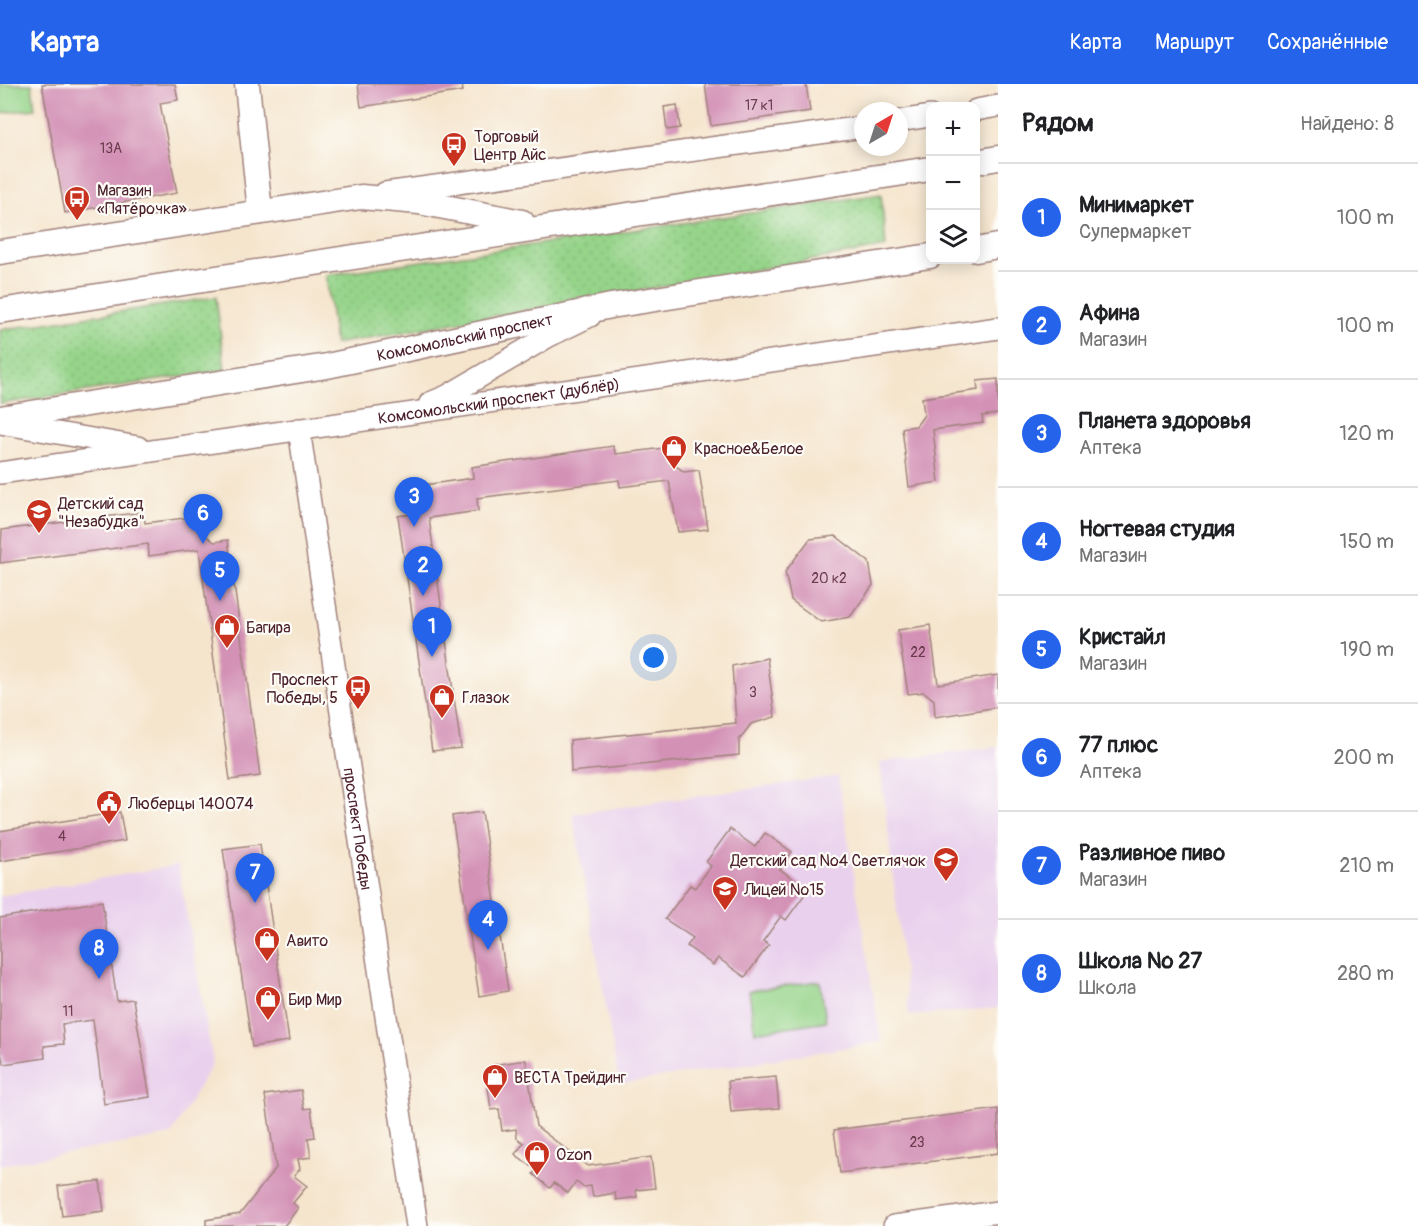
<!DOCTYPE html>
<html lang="ru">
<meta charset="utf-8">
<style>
body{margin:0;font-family:Pangolin,sans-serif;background:#f6f6f6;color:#202124}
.controls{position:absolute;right:18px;top:18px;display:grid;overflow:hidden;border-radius:12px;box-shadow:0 3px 15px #0003}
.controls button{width:54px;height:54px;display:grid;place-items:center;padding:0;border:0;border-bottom:2px solid #e0e0e0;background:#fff;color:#202124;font:30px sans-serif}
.compass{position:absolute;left:854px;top:18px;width:54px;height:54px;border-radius:50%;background:#fff;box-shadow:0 3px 15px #0003;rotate:39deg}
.you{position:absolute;left:654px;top:574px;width:21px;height:21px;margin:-15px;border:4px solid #fff;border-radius:50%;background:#1a73e8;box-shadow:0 0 0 9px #1a73e833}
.badge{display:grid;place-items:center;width:39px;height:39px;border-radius:50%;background:#2563eb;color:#fff;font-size:20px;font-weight:700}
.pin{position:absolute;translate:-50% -50px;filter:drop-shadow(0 2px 3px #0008)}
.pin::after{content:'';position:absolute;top:32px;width:21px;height:18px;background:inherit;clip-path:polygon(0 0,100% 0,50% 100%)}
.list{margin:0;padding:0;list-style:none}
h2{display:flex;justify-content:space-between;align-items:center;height:78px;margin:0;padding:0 24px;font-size:26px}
h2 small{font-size:20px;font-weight:400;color:#757577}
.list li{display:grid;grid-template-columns:39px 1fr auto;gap:18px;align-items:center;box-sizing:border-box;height:108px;padding:0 24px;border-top:2px solid #e0e0e0}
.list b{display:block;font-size:22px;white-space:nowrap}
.list p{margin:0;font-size:20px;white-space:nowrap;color:#757577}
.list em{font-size:20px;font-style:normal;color:#757577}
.icon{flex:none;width:33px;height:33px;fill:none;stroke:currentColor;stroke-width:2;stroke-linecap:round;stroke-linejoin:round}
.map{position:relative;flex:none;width:998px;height:1142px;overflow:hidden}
header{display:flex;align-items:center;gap:36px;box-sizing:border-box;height:84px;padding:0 30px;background:#2563eb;color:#fff}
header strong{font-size:28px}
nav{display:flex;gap:33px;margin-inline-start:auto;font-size:21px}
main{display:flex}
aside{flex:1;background:#fff}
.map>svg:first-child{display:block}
.built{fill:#e9d1ed}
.grass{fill:url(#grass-dots);stroke:#707a5a;stroke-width:1.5}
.pitch{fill:#96d48a;stroke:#707a5a;stroke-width:1.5}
.building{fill:#d391b6}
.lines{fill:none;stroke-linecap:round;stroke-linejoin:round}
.tertiary-casing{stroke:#a0827c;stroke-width:24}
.secondary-casing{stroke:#a0827c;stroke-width:27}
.tertiary{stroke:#fff;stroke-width:21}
.secondary{stroke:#fff;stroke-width:24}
.labels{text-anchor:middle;stroke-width:4.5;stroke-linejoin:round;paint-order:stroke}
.number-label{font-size:14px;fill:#6c3c4e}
.poi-label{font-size:16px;fill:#4a1f2b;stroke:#fdfcf7;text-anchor:start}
.street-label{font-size:16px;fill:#4a1f2b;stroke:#fdfcf7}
</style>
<header>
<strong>Карта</strong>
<nav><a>Карта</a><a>Маршрут</a><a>Сохранённые</a></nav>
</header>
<main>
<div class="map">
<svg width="998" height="1142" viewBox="0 0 998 1142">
<defs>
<pattern id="grass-dots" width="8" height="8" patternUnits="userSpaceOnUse" patternTransform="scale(1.5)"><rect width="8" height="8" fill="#96d48a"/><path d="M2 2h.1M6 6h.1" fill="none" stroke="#83b677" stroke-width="1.8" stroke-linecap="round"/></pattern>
</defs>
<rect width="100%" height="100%" fill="#fdfcf7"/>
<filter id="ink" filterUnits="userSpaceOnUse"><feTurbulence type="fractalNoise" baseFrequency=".0167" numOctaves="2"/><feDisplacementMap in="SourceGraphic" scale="12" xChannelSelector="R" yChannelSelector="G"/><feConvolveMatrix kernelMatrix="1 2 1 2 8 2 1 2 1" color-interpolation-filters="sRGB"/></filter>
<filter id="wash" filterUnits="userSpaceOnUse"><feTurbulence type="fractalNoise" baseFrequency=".008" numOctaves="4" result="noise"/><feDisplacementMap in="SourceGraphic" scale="24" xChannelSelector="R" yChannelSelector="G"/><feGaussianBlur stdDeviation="1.35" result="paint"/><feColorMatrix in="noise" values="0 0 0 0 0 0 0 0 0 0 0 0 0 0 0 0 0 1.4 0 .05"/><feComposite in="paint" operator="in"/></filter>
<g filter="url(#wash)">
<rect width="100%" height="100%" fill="#f5e5cd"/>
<g class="built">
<polygon points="998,663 998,924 909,932 880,678"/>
<polygon points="838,692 881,958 619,1000 573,730"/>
<polygon points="178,781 213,978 171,1051 0,1081 0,812"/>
</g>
<g class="grass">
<polygon points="881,110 886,163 335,260 326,191"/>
<polygon points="216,213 225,286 0,320 0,246"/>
</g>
<g class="pitch">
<polygon points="0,0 32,0 35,25 1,29"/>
<polygon points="820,897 826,937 755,948 749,907"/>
</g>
<g id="blocks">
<g class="building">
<polygon points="42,0 175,0 178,16 160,19 177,109 65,129"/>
<polygon points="358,0 462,0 463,7 361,23"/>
<polygon points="705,0 806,0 810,27 711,42"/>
<polygon points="677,21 680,44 667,46 664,23"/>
<polygon points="998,295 998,330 982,332 983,339 933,346 939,398 909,403 902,344 916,342 924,331 922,314 978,306 977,297"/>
<polygon points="613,362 616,370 672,363 674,380 684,388 699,386 708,445 678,448 669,397 620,403 619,396 477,414 478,427 429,434 461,664 432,667 398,432 412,430 420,419 417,402 473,394 472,383"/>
<polygon points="143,428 145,439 201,432 203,449 214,458 228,456 260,692 230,696 199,465 149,472 148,460 0,479 2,446"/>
<polygon points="836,452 869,478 873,501 850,533 821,538 791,516 785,488 810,455"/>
<polygon points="930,541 938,600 998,591 998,623 935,633 934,616 924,608 908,610 898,546"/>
<polygon points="767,574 775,633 751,640 739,656 739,671 571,688 570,656 736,639 732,582"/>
<polygon points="120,728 125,757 0,777 0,747"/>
<polygon points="482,728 508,907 479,912 452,732"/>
<polygon points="730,745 755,763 765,749 792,768 780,785 808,806 786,836 781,832 763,857 769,861 745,893 718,874 713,881 687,862 693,854 665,835 690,801 695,804 711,782 706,778"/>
<polygon points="260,760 289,957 252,963 223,765"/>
<polygon points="102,817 117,917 133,915 150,1013 104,1020 93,936 62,940 64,960 44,962 45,974 4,980 0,966 0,834"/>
<polygon points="526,976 536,1042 588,1082 651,1073 655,1104 636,1106 637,1113 616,1116 615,1109 593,1113 591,1102 583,1103 576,1098 568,1109 554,1099 550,1104 533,1090 536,1086 515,1070 524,1059 517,1054 516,1045 502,1047 499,1025 491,1026 488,1003 496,1002 493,981"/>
<polygon points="776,993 779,1024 731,1028 728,997"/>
<polygon points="301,1006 304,1025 311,1024 315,1053 308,1054 311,1073 298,1075 300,1085 294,1092 307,1102 293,1119 298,1124 284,1142 206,1142 206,1136 240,1130 276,1084 265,1011"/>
<polygon points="998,1025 998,1069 840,1089 834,1046"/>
<polygon points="100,1097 104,1127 62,1132 58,1102"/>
</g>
</g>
</g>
<g filter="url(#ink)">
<use href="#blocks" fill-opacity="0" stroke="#a0827c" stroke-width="1.5"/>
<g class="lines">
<defs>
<g id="tertiary">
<polyline points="976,26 998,22"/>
<polyline points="899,37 930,32"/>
<polyline points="385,109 863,43"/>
<polyline points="430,319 447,312 549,252 590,232"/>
<polyline points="0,339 138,363"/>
<path id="s1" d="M299,345L417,1142"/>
<path id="s2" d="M0,389L998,244"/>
<polyline points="894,1142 998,1128"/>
</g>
<g id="secondary">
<polyline points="247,0 260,128"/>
<polyline points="976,78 998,74"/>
<polyline points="976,166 998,162"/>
<polyline points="0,168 361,113 419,118 522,138"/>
<polyline points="0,227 930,85"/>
<path id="s3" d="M0,334L327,282L611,222L930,172"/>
</g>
</defs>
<use href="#tertiary" class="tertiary-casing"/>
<use href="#secondary" class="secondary-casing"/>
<use href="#tertiary" class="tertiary"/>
<use href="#secondary" class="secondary"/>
</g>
</g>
<defs>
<symbol id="bus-pin" viewBox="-11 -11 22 30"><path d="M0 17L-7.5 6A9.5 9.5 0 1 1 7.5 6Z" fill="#c8321e" stroke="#fdfcf7"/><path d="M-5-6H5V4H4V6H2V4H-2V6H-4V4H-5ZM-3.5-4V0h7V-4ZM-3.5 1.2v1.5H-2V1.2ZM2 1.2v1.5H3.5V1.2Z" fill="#fff"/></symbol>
<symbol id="shop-pin" viewBox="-11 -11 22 30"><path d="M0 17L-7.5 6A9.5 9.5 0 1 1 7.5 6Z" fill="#c8321e" stroke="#fdfcf7"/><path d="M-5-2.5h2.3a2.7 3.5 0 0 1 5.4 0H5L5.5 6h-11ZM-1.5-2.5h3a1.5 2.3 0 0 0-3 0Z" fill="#fff"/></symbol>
<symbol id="school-pin" viewBox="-11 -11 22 30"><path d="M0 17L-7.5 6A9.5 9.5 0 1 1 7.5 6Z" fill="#c8321e" stroke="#fdfcf7"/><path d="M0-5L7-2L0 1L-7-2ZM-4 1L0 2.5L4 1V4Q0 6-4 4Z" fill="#fff"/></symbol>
<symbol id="civic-pin" viewBox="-11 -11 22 30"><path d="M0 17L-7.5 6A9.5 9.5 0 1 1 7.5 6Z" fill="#c8321e" stroke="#fdfcf7"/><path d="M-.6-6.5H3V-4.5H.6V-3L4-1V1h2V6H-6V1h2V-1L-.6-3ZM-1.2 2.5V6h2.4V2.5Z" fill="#fff"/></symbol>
</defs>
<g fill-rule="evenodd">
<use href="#bus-pin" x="439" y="46" width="30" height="40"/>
<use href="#bus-pin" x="62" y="100" width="30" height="40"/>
<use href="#shop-pin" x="659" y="349" width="30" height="40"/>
<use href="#school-pin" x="24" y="413" width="30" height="40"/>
<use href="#shop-pin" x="212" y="528" width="30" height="40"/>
<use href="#bus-pin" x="343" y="589" width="30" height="40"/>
<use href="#shop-pin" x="427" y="598" width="30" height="40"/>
<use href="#civic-pin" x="94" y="704" width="30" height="40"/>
<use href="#school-pin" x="931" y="761" width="30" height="40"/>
<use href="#school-pin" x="710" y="790" width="30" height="40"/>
<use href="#shop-pin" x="252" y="841" width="30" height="40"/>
<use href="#shop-pin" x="253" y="900" width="30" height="40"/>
<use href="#shop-pin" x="480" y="978" width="30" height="40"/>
<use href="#shop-pin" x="522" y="1055" width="30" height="40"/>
</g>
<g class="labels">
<g class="number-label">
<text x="759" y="26">17 к1</text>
<text x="111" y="69">13А</text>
<text x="829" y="499">20 к2</text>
<text x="918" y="573">22</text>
<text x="753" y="613">3</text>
<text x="62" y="757">4</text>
<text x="68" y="932">11</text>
<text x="917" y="1063">23</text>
</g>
<g class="poi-label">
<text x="474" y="58">Торговый<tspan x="474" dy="18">Центр Айс</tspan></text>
<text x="97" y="112">Магазин<tspan x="97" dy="18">«Пятёрочка»</tspan></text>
<text x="694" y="370">Красное&amp;Белое</text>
<text x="58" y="425">Детский сад<tspan x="58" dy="18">"Незабудка"</tspan></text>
<text x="246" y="549">Багира</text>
<text x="338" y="601" text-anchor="end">Проспект<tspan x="338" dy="18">Победы, 5</tspan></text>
<text x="462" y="619">Глазок</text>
<text x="128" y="725">Люберцы 140074</text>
<text x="926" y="782" text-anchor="end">Детский сад №4 Светлячок</text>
<text x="744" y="811">Лицей №15</text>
<text x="286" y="862">Авито</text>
<text x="288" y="921">Бир Мир</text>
<text x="514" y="999">ВЕСТА Трейдинг</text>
<text x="556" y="1076">Ozon</text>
</g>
<g class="street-label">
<text dy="6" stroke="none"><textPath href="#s3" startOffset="472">Комсомольский проспект</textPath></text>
<text dy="6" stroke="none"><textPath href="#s2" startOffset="504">Комсомольский проспект (дублёр)</textPath></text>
<text dy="6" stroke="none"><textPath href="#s1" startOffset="404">проспект Победы</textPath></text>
</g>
</g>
</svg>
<div class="controls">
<button>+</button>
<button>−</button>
<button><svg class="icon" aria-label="layers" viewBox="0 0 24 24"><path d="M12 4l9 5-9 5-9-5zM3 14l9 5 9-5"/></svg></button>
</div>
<svg class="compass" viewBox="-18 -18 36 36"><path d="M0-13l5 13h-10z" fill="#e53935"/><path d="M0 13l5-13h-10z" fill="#757577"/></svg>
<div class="you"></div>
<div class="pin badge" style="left:432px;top:573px">1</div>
<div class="pin badge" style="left:423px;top:512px">2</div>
<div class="pin badge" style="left:414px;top:443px">3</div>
<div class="pin badge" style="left:488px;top:866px">4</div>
<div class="pin badge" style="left:220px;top:517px">5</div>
<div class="pin badge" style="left:203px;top:460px">6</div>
<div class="pin badge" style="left:255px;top:819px">7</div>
<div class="pin badge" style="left:99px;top:895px">8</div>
</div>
<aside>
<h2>Рядом<small>Найдено: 8</small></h2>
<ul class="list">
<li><span class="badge">1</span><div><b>Минимаркет</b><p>Супермаркет</p></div><em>100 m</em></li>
<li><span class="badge">2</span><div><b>Афина</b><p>Магазин</p></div><em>100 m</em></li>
<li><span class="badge">3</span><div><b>Планета здоровья</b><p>Аптека</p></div><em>120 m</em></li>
<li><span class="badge">4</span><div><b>Ногтевая студия</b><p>Магазин</p></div><em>150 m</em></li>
<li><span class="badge">5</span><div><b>Кристайл</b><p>Магазин</p></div><em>190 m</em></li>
<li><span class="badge">6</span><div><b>77 плюс</b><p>Аптека</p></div><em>200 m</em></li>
<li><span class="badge">7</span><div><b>Разливное пиво</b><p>Магазин</p></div><em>210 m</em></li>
<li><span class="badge">8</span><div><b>Школа № 27</b><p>Школа</p></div><em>280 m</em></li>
</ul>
</aside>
</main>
